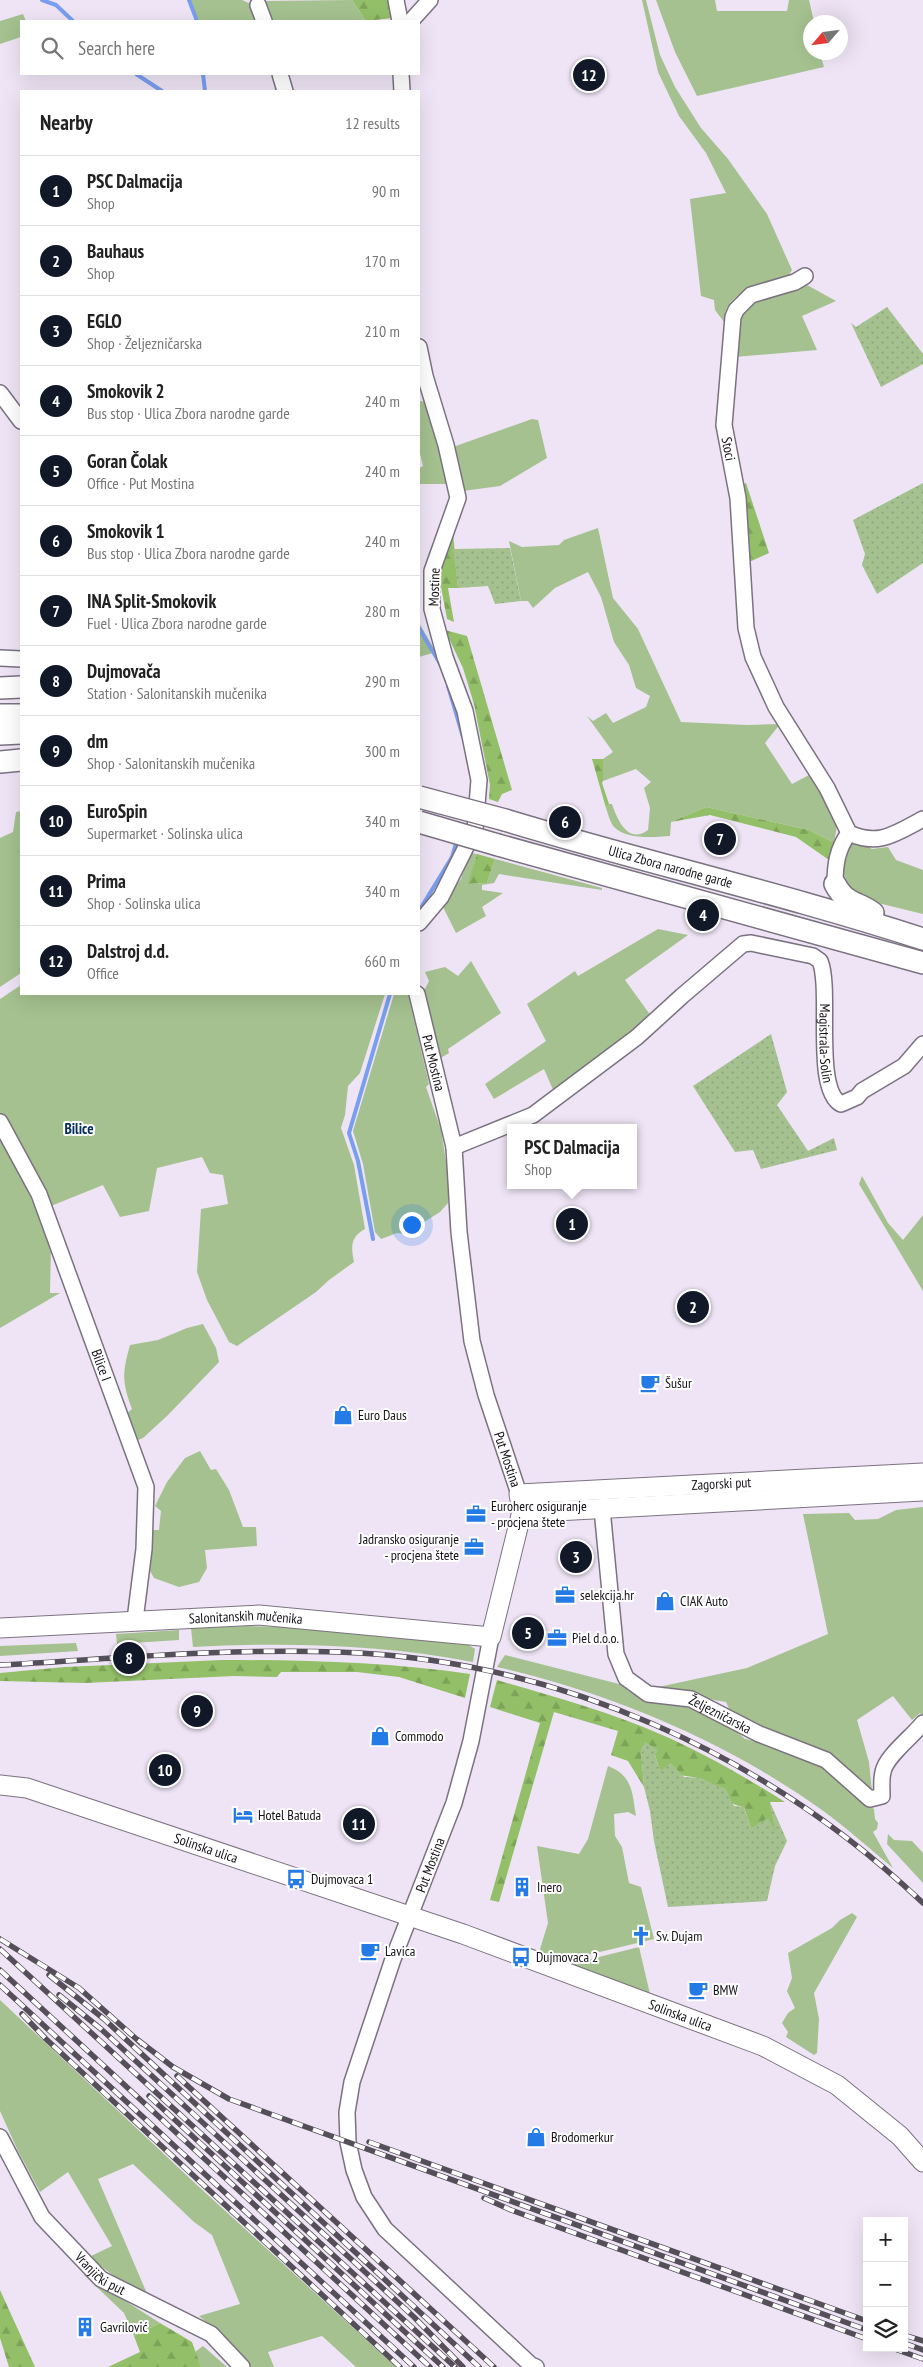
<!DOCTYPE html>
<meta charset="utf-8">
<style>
body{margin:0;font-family:"PT Sans Narrow",sans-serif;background:#f6f6f6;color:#222}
.controls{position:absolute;right:15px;bottom:15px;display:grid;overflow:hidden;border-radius:0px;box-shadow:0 5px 20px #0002}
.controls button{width:45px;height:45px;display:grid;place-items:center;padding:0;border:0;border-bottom:1px solid #e0e0e0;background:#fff;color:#222;font:25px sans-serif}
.compass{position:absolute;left:803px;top:15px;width:45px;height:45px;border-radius:50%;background:#fff;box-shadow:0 5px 20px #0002;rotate:242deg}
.you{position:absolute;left:411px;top:1224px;width:18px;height:18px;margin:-12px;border:4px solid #fff;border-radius:50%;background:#1a73e8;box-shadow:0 0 0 8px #1a73e833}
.badge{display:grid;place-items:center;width:32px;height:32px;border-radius:50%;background:#111827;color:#fff;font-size:16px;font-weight:700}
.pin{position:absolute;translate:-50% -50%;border:2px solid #fff;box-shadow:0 1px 5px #0006}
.popup{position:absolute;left:507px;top:1124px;width:130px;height:65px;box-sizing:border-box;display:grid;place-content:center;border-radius:0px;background:#fff;filter:drop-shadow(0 1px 4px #0005);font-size:16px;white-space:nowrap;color:#767676}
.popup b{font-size:19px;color:#222}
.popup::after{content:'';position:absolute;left:50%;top:100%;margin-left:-10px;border:10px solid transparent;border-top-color:#fff}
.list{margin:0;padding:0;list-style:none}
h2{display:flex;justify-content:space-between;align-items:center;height:65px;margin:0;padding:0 20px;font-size:21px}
h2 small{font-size:16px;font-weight:400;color:#767676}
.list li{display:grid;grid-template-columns:32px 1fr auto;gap:15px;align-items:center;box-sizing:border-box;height:70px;padding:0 20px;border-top:1px solid #e0e0e0}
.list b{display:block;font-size:19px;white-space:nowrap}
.list p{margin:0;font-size:16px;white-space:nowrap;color:#767676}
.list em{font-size:16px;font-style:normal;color:#767676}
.icon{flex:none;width:28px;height:28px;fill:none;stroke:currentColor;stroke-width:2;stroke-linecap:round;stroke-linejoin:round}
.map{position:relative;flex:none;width:923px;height:2367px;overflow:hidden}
.search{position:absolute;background:#fff;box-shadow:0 5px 20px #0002;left:20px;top:20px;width:400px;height:55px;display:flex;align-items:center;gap:12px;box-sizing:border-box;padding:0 18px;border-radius:0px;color:#767676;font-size:19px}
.panel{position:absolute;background:#fff;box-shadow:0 5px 20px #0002;left:20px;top:90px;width:400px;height:905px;border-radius:0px}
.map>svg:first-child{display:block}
.grass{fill:#a5c18f}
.forest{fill:url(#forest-firs)}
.park{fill:url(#park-dots)}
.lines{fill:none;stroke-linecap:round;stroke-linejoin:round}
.stream{stroke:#799eef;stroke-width:4}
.minor-casing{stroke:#7b7281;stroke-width:18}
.major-casing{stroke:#7b7281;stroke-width:21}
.highway-casing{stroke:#7b7281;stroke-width:24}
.minor{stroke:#fff;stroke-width:15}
.major{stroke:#fff;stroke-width:19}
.highway{stroke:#fff;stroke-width:21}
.rail-casing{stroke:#554f59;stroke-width:5.5}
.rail{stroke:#fff;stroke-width:4;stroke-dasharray:11;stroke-linecap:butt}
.highway-bridge-casing{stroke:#7b7281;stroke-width:24;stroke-linecap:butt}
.highway-bridge{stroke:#fff;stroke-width:21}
.labels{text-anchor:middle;stroke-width:4;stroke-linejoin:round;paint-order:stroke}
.street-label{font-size:14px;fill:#151117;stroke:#fff}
.poi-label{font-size:14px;fill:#151117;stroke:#fff;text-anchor:start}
.neighbourhood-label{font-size:15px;font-weight:bold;fill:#042e60;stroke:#fff}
</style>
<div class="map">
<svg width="923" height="2367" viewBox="0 0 923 2367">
<defs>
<pattern id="forest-firs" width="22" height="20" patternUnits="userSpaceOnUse" patternTransform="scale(1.25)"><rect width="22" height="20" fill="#92bf68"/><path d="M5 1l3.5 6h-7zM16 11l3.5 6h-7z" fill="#7da359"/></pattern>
<pattern id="park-dots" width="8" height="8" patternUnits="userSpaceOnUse" patternTransform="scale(1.25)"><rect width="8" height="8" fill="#a5c18f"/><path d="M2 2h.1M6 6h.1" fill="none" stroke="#8da57b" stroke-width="1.8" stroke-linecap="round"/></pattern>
</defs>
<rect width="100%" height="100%" fill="#eee4f5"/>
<g class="grass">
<polygon points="189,0 242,0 251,4 258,21 195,21"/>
<polygon points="352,0 366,21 269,21 264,1"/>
<path d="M642,0H646L660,55L675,87L701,128L728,159L767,214L792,270L789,275C769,281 740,288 728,306C725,310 725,317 724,322L715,310L714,300L701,296L690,199L726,193L706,153L679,116L658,72Z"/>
<polygon points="656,0 715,0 717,11 787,11 789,0 809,0 814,22 810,22 810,52 820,53 824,67 697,96 675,52"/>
<polygon points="23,14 26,21 21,21 21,37 0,44 0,21"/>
<polygon points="807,285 836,301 802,316 817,350 734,357 738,316 754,299"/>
<polygon points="419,401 429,402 436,442 439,444 450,484 419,484 419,468 423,466 419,450"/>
<polygon points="532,419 538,420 547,458 500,486 463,491 453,447"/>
<path d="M598,528L613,598L638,629L681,722L747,725L780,724L765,743L792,784L811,774L837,826L834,843L809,830L706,807L671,822L670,836C653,837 627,840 614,827C610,822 608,814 606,808L609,804H612C617,819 628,845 648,830L650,808L644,788L651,782L636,769L603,781V759L613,752L587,716L593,721L606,713L613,723L646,707L650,696L636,688L629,665L614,642L601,597L588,572L555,588L533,608L528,601H521L509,541L522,547L559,545L564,540Z"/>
<polygon points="419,623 436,652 419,657"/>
<polygon points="21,811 21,973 0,987 0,838 13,832 16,812"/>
<polygon points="862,842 872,849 888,847 896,860 923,870 923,914 874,902 853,893 842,871 847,844"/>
<polygon points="470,853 477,854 469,884 487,883 495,859 602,888 602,890 499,874 494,883 482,885 482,890 503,893 482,907 486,916 456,933 442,905 461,879"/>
<polygon points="658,929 688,935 625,980 651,1016 634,1033 554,1092 544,1069 494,1099 485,1084 546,1041 527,1004 575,971 578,976"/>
<polygon points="471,961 501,1013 448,1049 449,1053 439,1059 424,991 429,981 425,972 445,967 458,976"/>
<path d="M21,985V994H385L360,1073L348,1086L345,1115L341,1128L354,1165L365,1229C350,1237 351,1247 354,1262L329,1280L316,1292L237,1346L229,1342L207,1300L197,1272L201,1209L228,1204L223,1175L210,1173L202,1157L157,1168L149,1211L120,1217L103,1185L51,1206L0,1113V999Z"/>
<polygon points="394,994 408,994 429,1084 426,1087 441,1130 448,1174 448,1203 440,1212 405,1234 397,1233 381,1239 375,1232 363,1164 353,1131"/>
<polygon points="0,1133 36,1208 51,1245 50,1293 60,1293 0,1328"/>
<polygon points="862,1176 888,1223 903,1240 923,1215 923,1291 859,1184"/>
<path d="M203,1324L216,1348L219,1362L168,1415L143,1438L138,1440L134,1438L125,1415L132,1409C122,1381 122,1374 130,1345L158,1340L187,1328Z"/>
<polygon points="200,1451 211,1470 216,1469 229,1490 243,1527 256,1527 257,1546 205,1550 207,1568 199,1582 179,1587 154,1578 150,1571 153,1530 159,1530 161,1511 155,1506 167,1482 185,1458"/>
<polygon points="923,1507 923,1716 920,1713 912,1720 893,1696 857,1720 869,1762 872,1792 732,1715 726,1702 649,1689 747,1668 828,1634 803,1514 849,1513 855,1520 878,1519 896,1510"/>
<path d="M247,1626L303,1627L467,1644L475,1649L473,1662C381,1644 286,1642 193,1647L191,1628Z"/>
<polygon points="179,1630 179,1640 117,1644 116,1634"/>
<polygon points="76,1643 78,1651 0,1656 0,1646"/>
<path d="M505,1655L623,1685L628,1691L648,1701L692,1708L731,1727L745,1739L770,1744L820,1765L848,1791L874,1809L875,1819L878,1823L877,1829L873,1832L893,1868C870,1849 847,1828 822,1810C725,1741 613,1694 497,1667Z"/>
<path d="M608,1766C633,1776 632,1792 636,1816L628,1812L614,1814L615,1836L622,1847L629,1883L641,1887L654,1939L558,1962L544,1957L540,1949L548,1923L537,1846L579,1854L588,1839Z"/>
<polygon points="888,1834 894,1840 912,1841 923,1853 923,1883 887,1844"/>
<polygon points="852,1913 857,1917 814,1993 819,2019 817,2053 814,2055 786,2037 788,2032 782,2023 788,2013 795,2008 787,1991 792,1978 788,1953 832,1928 840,1920"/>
<polygon points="639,1947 650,1994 567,1965"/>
<polygon points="0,2000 198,2186 396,2367 356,2367 322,2336 268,2352 274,2367 251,2367 215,2329 199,2316 240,2304 212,2235 194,2222 133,2164 98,2179 148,2296 114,2276 89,2257 112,2246 68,2172 40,2192 18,2151 0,2111"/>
<polygon points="83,2274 160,2323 134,2336 124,2313"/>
<polygon points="203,2346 227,2367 201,2367 195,2352"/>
</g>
<g class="forest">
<polygon points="352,0 391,0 393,18 366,21"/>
<polygon points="746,483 769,553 747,563 743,485"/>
<polygon points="453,532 458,588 448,588 454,622 447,619 439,576 443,555"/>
<polygon points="445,630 467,636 512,790 502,794 498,802 489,799 490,785 474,704 463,668"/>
<polygon points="592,759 603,759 603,781 602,783 609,804 606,808"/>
<polygon points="706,807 809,830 834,843 832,854 829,860 796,837 710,815 671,822"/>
<polygon points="477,854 495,859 487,883 468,884"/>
<path d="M222,1660C306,1660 387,1662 470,1674L465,1698L399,1677L357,1672H281L277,1677L234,1676L85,1683L0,1681V1673L65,1667Z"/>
<path d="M497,1680C552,1696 608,1711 660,1734C704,1753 745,1777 785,1802H770L776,1833L751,1828L744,1807C726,1805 717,1788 702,1779C699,1778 667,1773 660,1771L655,1755L641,1749L644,1787L628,1761L611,1755L618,1731L554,1712L499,1902L490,1900L540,1723L490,1707Z"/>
<polygon points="0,2290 35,2367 9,2367 0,2338"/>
<polygon points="160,2323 192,2342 201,2367 108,2367 140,2352 134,2336"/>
</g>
<g class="park">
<polygon points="887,307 923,354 923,364 881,387 851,323 856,327"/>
<polygon points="923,483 923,563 877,594 862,565 865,554 853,520"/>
<polygon points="510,548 521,601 495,604 488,586 458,588 453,549"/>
<polygon points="771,1034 787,1092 777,1105 808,1151 834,1138 837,1150 761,1169 753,1150 735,1152 693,1086"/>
<polygon points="645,1742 658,1750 655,1755 660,1771 671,1763 684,1777 700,1778 726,1789 734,1806 744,1807 751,1828 768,1818 775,1831 770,1802 787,1841 775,1866 767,1901 668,1907 654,1841 650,1811 644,1787 641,1749"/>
</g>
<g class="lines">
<g class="stream">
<polyline points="42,0 56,5 73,21"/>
<polyline points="189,0 197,21"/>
<polyline points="136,74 162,91"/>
<polyline points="203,74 205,91"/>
<polyline points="419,628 442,667"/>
<polyline points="448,686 463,737"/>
<polyline points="419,911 452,857 457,840"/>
<polyline points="373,1239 358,1161 349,1133 390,994"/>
</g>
<defs>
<g id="minor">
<polyline points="396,0 400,21"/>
<polyline points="258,5 264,21"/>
<polyline points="411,21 430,0"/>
<polyline points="280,74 285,91"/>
<polyline points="401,74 402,91"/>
<path id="s1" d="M805,276L795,282L751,295L736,310L733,317L724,425L738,498L746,628L753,657L776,707L827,788L849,833C879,847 896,833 923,819"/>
<polyline points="419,347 425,376 446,445 458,498 432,571 432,609 445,657 465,711 479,780 475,829 441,897 419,923"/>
<polyline points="0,393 21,421"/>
<polyline points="0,658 21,659"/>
<path d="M835,884C835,865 837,849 849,833"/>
<path id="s2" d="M417,994L454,1147L459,1232L472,1341L486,1395L519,1494"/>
<path id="s3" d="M0,1122L39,1194L146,1487L144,1549L135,1620"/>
<path id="s4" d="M454,1147L533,1115L637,1037L682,996L743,944L751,943L813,956L820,961C832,990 813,1089 841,1104L857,1097L862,1091L904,1066L923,1044"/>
<path id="s5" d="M602,1509L616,1654L626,1678L648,1694L691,1699L759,1734L826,1760L870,1799L882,1796C882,1788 881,1779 883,1772C886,1756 912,1737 923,1723"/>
<polyline points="491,1637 471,1741 454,1803 393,1959 352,2082 347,2112 348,2142 354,2170 364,2197 385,2229 531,2365 536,2367"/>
<path id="s6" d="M0,2137L42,2217L101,2279L211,2334L242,2367"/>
</g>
<g id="major">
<polyline points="522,1511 556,1511 923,1491"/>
<path id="s7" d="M0,1628L259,1615L491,1637L522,1511L519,1494L923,1473"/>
<path id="s8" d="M0,1785L27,1788L463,1934L763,2046L837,2085L900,2136L923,2162"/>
</g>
<g id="highway">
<polyline points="0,688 21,687"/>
<polyline points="0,715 21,715"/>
<polyline points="0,734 21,733"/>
<polyline points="0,762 21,760"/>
<path id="s9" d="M505,820C643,862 785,894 923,939"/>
<polyline points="498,845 923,963"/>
<path d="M835,884C846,905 857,901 873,913"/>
</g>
</defs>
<use href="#minor" class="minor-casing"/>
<use href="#major" class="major-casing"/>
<use href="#highway" class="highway-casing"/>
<use href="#minor" class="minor"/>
<use href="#major" class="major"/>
<use href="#highway" class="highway"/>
<defs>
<g id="rail">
<path d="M0,1665C112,1659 225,1648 338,1652C556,1659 766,1754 923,1903"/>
<polyline points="0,1939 79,1988 142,2044"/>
<polyline points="0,1949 455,2367"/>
<polyline points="0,1970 430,2367"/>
<polyline points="49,1975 104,2019 479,2367"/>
<polyline points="0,1985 414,2367"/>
<polyline points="59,1995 101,2029 414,2317 463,2367"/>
<polyline points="22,2014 46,2039 400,2367"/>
<polyline points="138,2040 173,2067 229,2099 867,2330"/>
<polyline points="177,2076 494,2367"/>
<polyline points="149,2096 443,2367"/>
<polyline points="369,2142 867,2321"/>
<polyline points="484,2198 511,2210 867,2339"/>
<polyline points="904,2335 923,2341"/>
<polyline points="904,2343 923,2350"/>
<polyline points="892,2348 923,2359"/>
</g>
</defs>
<use href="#rail" class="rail-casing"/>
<use href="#rail" class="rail"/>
<defs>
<g id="highway-bridge">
<polyline points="419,797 505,820"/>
<polyline points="419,822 498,845"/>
</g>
</defs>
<use href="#highway-bridge" class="highway-bridge-casing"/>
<use href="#highway-bridge" class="highway-bridge"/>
</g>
<defs>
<symbol id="cafe-bare" viewBox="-9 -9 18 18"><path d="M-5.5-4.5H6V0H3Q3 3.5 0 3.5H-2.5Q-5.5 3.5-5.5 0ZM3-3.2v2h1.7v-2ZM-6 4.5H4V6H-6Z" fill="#257be6" stroke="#fff" stroke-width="2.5" paint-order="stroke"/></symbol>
<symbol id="shop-bare" viewBox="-9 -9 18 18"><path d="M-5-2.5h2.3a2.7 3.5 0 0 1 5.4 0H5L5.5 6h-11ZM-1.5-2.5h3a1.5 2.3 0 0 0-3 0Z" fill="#257be6" stroke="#fff" stroke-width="2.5" paint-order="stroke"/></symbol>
<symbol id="office-bare" viewBox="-9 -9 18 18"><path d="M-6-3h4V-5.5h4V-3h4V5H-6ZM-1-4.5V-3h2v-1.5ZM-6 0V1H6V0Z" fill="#257be6" stroke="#fff" stroke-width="2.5" paint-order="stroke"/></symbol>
<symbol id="hotel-bare" viewBox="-9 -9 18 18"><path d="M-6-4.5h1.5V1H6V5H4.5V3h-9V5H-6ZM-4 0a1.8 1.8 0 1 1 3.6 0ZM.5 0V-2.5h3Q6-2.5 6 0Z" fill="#257be6" stroke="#fff" stroke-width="2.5" paint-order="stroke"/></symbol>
<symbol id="bus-bare" viewBox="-9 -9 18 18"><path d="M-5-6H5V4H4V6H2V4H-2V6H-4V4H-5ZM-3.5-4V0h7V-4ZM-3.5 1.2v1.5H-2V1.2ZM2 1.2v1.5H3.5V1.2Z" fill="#257be6" stroke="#fff" stroke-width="2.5" paint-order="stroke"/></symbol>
<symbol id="building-bare" viewBox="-9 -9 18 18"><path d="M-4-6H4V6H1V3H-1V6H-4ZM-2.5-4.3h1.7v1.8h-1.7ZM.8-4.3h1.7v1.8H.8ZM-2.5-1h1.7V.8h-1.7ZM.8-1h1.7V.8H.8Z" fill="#257be6" stroke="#fff" stroke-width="2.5" paint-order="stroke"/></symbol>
<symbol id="church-bare" viewBox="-9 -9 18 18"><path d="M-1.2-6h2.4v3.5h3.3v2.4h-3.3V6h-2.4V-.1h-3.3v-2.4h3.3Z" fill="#257be6" stroke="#fff" stroke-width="2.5" paint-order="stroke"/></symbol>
</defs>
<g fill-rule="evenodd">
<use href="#cafe-bare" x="636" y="1369" width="28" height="28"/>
<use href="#shop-bare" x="329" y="1401" width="28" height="28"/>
<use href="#office-bare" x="462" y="1500" width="28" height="28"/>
<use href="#office-bare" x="460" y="1533" width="28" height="28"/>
<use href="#office-bare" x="551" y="1581" width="28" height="28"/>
<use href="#shop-bare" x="651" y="1587" width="28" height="28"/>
<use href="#office-bare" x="543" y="1624" width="28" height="28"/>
<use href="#shop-bare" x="366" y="1722" width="28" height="28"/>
<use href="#hotel-bare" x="229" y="1801" width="28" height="28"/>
<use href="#bus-bare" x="282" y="1865" width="28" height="28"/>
<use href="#building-bare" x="508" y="1873" width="28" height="28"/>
<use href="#church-bare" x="627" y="1922" width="28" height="28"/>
<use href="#cafe-bare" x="356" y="1937" width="28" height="28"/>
<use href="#bus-bare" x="507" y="1943" width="28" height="28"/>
<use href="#cafe-bare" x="684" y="1976" width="28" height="28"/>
<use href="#shop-bare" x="522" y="2123" width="28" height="28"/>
<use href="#building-bare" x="71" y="2313" width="28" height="28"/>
</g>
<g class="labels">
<g class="street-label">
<text dy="5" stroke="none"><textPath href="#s1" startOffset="219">Stoci</textPath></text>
<text transform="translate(434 587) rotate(-88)" y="5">Mostine</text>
<text dy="5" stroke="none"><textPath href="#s9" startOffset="172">Ulica Zbora narodne garde</textPath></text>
<text dy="5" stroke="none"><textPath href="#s4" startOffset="519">Magistrala-Solin</textPath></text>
<text dy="5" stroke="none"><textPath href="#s2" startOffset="71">Put Mostina</textPath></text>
<text dy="5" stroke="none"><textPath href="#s3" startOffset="264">Bilice I</textPath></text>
<text dy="5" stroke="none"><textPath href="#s2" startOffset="476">Put Mostina</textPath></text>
<text dy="5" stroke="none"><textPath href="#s7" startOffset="842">Zagorski put</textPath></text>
<text dy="5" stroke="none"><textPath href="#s7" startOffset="246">Salonitanskih mučenika</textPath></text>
<text dy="5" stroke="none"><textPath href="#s5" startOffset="275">Željezničarska</textPath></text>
<text dy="5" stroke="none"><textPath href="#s8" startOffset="216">Solinska ulica</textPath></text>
<text transform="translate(430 1865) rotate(-69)" y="5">Put Mostina</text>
<text dy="5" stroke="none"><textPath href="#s8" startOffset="719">Solinska ulica</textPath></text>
<text dy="5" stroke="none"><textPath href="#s6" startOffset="172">Vranjički put</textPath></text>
</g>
<g class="poi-label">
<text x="665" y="1388">Šušur</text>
<text x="358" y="1420">Euro Daus</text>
<text x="491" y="1511">Euroherc osiguranje<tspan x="491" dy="16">- procjena štete</tspan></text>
<text x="459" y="1544" text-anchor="end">Jadransko osiguranje<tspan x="459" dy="16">- procjena štete</tspan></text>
<text x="580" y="1600">selekcija.hr</text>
<text x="680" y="1606">CIAK Auto</text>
<text x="572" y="1643">Piel d.o.o.</text>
<text x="395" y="1741">Commodo</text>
<text x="258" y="1820">Hotel Batuda</text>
<text x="311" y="1884">Dujmovaca 1</text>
<text x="537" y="1892">Inero</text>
<text x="656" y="1941">Sv. Dujam</text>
<text x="385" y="1956">Lavica</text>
<text x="536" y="1962">Dujmovaca 2</text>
<text x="713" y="1995">BMW</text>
<text x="551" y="2142">Brodomerkur</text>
<text x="100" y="2332">Gavrilović</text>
</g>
<g class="neighbourhood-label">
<text x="79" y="1134">Bilice</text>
</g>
</g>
</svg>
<div class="controls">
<button>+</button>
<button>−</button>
<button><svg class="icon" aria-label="layers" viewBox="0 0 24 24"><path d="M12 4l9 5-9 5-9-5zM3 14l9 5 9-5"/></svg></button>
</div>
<svg class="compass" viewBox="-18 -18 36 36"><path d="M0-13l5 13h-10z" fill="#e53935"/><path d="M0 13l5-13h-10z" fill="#767676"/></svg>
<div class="you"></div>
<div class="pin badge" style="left:572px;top:1224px">1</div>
<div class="popup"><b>PSC Dalmacija</b>Shop</div>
<div class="pin badge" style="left:693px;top:1307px">2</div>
<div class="pin badge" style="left:576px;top:1557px">3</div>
<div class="pin badge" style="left:703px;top:915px">4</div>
<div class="pin badge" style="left:528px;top:1633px">5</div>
<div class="pin badge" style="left:565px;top:822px">6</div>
<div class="pin badge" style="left:720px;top:839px">7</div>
<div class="pin badge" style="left:129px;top:1658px">8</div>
<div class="pin badge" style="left:197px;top:1711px">9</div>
<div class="pin badge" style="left:165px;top:1770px">10</div>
<div class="pin badge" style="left:359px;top:1824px">11</div>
<div class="pin badge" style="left:589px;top:75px">12</div>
<div class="search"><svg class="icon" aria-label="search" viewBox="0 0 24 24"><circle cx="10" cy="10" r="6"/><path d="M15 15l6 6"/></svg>Search here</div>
<section class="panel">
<h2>Nearby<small>12 results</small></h2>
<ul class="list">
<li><span class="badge">1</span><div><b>PSC Dalmacija</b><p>Shop</p></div><em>90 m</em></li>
<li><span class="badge">2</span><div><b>Bauhaus</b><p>Shop</p></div><em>170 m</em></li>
<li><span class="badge">3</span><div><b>EGLO</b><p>Shop · Željezničarska</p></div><em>210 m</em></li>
<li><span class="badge">4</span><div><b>Smokovik 2</b><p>Bus stop · Ulica Zbora narodne garde</p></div><em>240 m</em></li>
<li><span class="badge">5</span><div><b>Goran Čolak</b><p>Office · Put Mostina</p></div><em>240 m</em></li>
<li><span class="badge">6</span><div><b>Smokovik 1</b><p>Bus stop · Ulica Zbora narodne garde</p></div><em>240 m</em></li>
<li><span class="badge">7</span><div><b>INA Split-Smokovik</b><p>Fuel · Ulica Zbora narodne garde</p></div><em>280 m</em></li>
<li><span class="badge">8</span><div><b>Dujmovača</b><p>Station · Salonitanskih mučenika</p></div><em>290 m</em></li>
<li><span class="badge">9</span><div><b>dm</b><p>Shop · Salonitanskih mučenika</p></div><em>300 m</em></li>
<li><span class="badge">10</span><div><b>EuroSpin</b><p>Supermarket · Solinska ulica</p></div><em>340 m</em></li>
<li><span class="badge">11</span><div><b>Prima</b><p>Shop · Solinska ulica</p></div><em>340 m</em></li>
<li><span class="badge">12</span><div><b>Dalstroj d.d.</b><p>Office</p></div><em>660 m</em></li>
</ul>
</section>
</div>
